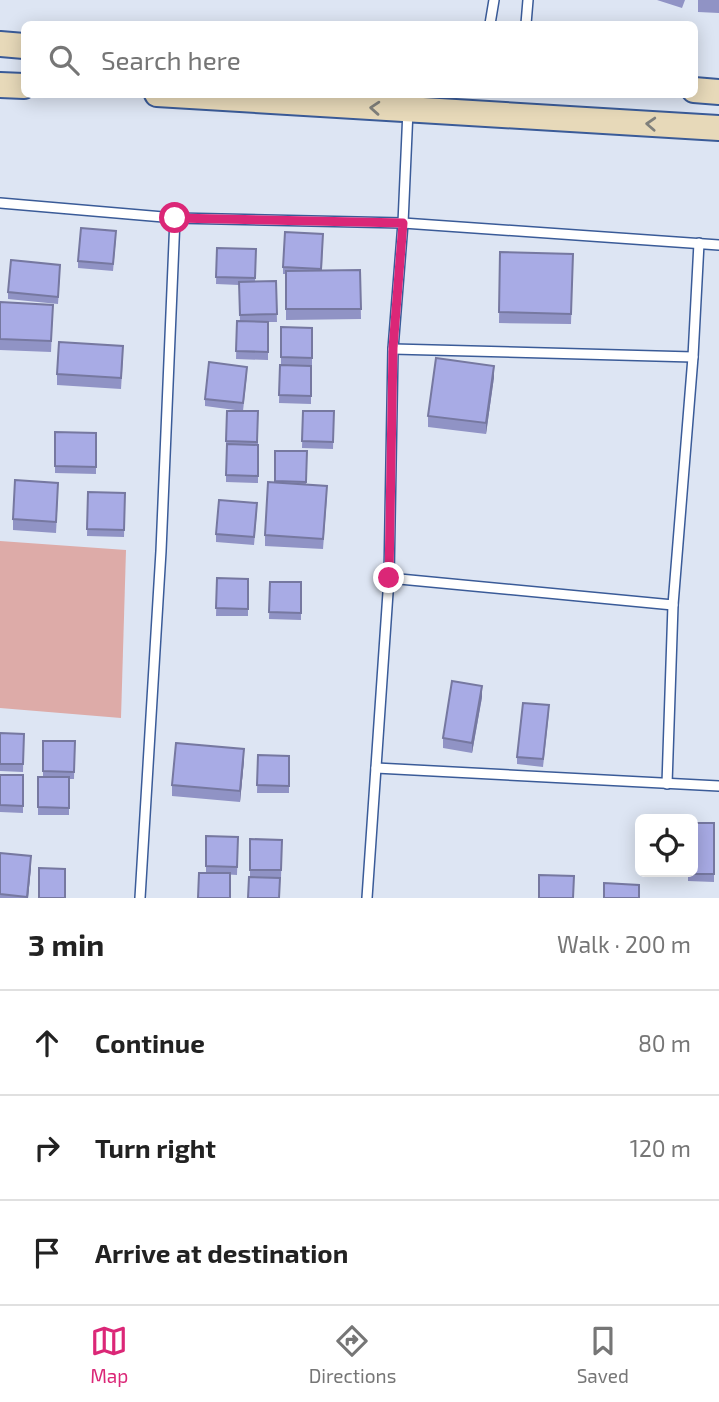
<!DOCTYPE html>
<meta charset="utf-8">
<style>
body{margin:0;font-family:"Exo 2",sans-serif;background:#f6f6f6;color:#222}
.controls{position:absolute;right:21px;bottom:21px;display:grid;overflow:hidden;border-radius:10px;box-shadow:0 4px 18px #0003}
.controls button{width:63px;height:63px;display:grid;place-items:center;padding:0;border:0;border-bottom:2px solid #e0e0e0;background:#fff;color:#222;font:35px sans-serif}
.stop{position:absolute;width:21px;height:21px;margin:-16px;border:5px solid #db2777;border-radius:50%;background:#fff}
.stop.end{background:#db2777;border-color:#fff;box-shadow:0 2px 7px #0008}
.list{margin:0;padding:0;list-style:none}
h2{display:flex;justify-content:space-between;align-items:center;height:91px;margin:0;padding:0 28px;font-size:30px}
h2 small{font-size:23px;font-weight:400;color:#767676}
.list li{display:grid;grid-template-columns:46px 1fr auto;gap:21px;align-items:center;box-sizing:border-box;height:105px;padding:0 28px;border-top:2px solid #e0e0e0}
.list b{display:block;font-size:26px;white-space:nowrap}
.list em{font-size:23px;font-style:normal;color:#767676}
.icon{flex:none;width:38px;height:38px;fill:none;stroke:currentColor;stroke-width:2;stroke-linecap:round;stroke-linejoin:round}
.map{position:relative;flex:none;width:719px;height:898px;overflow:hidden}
.search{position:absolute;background:#fff;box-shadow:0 4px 18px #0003;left:21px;right:21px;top:21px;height:77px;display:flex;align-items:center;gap:18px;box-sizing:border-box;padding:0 24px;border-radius:10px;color:#767676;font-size:26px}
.sheet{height:406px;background:#fff}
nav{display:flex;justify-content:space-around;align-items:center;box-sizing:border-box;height:98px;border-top:2px solid #e0e0e0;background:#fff;font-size:19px;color:#767676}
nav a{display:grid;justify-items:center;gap:4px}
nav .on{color:#db2777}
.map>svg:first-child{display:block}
.green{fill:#ddaba8}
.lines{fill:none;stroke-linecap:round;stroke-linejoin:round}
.lane-casing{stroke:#3a5b98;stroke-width:12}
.secondary-casing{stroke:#3a5b98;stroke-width:28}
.lane{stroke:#fff;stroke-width:9}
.secondary{stroke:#e7d9b9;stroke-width:24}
.wall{fill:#9093c5}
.shaded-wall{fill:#7678a0}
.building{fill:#a8abe5;stroke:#7678a0;stroke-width:2}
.oneway{stroke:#80807c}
.route{stroke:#db2777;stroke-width:9}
</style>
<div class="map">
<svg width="719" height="898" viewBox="0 0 719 898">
<rect width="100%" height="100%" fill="#dde5f3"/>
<polygon class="green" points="0,541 126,550 121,718 0,708"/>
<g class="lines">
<defs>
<g id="lane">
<polyline points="490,24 494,0"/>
<polyline points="526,24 528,0"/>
<polyline points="0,203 175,218 403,223 719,245"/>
<polyline points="393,349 693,357"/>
<polyline points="389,578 673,605"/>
<polyline points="376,768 719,786"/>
<polyline points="667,784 673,605 693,357 699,243"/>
<polyline points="140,898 161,551 175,218"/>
<polyline points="367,898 389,578 393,349 403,223 408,110"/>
</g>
<g id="secondary">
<polyline points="0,44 24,46"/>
<polyline points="0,85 24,86"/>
<polyline points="694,90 719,92"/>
<polyline points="157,94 719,128"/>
</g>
</defs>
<use href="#lane" class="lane-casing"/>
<use href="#secondary" class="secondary-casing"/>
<use href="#lane" class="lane"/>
<use href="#secondary" class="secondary"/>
</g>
<g class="wall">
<polygon points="657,0 685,0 682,8"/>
<polygon points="698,0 719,0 719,13 698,12"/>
<polygon points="323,234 322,270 360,270 361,319 286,320 286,274 283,274 283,267"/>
<polygon points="116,238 113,271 78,268 78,261"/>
<polygon points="217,248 256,249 255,282 276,281 277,322 266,322 268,322 268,360 236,359 237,321 240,321 239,285 216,284"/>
<polygon points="500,252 573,254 571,324 499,323"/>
<polygon points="60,272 58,304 8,299 8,292"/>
<polygon points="0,302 53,305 51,352 0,350"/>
<polygon points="281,327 312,328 312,366 281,365"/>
<polygon points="123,357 121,389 57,385 57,374"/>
<polygon points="280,365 311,366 311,404 279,403"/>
<polygon points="247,374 243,411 205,406 205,399"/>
<polygon points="494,377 486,434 428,427 428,416"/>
<polygon points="258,411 258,483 226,482 226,441"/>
<polygon points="303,411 334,411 333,449 302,448"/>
<polygon points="55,432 96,433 96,474 55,473"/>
<polygon points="275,451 307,451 306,484 327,496 323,549 265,546 265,535 275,483"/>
<polygon points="88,492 125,493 124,537 87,536"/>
<polygon points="58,494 56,533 13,530 13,519"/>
<polygon points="257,511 254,545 216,542 216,534"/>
<polygon points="217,578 248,579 248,616 216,616"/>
<polygon points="270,582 301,582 301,620 269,619"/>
<polygon points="482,697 472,753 443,748 443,738"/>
<polygon points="549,712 543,767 517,764 517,757"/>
<polygon points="0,733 24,734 23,772 0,771"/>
<polygon points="43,741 75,741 74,779 69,779 69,815 38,815 38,777 43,777"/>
<polygon points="258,755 289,756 289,793 257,793"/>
<polygon points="244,760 240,802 172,796 172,785"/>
<polygon points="0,775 23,775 23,813 0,812"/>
<polygon points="714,823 714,882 688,881 688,872"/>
<polygon points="206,836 238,837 237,875 206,873"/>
<polygon points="250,839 282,840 281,878 250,877"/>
<polygon points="0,853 31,867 28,898 0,898"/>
</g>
<g class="shaded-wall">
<polygon points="494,366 494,377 486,434 486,423"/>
<polygon points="482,686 482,697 472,753 472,743"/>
<polygon points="244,749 244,760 240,802 240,791"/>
<polygon points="31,856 31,867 28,898 27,898"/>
</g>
<g class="building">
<polygon points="81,228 116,231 113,264 78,261"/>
<polygon points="285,232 323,234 321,269 283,267"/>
<polygon points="217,248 256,249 255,278 216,277"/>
<polygon points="500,252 573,254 571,314 499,312"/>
<polygon points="11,260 60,265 58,297 8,292"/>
<polygon points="360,270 361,309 286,309 286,271"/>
<polygon points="276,281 277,314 240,315 239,282"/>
<polygon points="0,302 53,305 51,341 0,339"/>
<polygon points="237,321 268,322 268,352 236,351"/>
<polygon points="281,327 312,328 312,358 281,357"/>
<polygon points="59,342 123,346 121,378 57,374"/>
<polygon points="436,358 494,366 486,423 428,416"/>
<polygon points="209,362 247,367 243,403 205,399"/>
<polygon points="280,365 311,366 311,396 279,395"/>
<polygon points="227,411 258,411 257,442 226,441"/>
<polygon points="303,411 334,411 333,442 302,441"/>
<polygon points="55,432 96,433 96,467 55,466"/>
<polygon points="227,444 258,445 258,476 226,475"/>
<polygon points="275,451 307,451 306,482 275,481"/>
<polygon points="15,480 58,483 56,522 13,519"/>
<polygon points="268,482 327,486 323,539 265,535"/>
<polygon points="88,492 125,493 124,530 87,529"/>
<polygon points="219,500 257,503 254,537 216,534"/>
<polygon points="217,578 248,579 248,609 216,608"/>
<polygon points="270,582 301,582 301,613 269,612"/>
<polygon points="452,681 482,686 472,743 443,738"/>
<polygon points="523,703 549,705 543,759 517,757"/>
<polygon points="0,733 24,734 23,764 0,764"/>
<polygon points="43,741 75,741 74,772 43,771"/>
<polygon points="176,743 244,749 240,791 172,785"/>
<polygon points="258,755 289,756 289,786 257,785"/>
<polygon points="0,775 23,775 23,806 0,805"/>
<polygon points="38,777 69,777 69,808 38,807"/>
<polygon points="693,823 714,823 714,874 688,874 688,872 693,872"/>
<polygon points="206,836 238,837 237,867 206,866"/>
<polygon points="250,839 282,840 281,870 250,870"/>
<polygon points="0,853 31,856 27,897 0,894"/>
<polygon points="39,868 65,869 65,898 39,898"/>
<polygon points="199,873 230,873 230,898 198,898"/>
<polygon points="539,875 574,876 573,898 539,898"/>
<polygon points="249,877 280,878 279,898 248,898"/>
<polygon points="604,883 639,885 639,898 604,898"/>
</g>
<defs><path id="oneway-chevron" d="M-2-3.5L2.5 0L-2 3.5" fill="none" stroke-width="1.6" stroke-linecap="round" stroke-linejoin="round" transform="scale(1.75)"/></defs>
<g class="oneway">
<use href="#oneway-chevron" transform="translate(375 108) rotate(-176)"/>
<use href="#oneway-chevron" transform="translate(651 124) rotate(-177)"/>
</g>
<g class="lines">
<polyline class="route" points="175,218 403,223 393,348 389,578"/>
</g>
</svg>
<div class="controls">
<button><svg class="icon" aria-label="locate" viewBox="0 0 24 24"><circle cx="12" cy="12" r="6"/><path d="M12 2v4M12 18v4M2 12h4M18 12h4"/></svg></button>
</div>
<div class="stop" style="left:175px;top:218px"></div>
<div class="stop end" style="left:389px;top:578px"></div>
<div class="search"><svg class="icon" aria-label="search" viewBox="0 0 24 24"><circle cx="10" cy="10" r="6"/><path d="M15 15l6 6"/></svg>Search here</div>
</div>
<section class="sheet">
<h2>3 min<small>Walk · 200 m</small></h2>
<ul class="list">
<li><svg class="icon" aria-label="ahead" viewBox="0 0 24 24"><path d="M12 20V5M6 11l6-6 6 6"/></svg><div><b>Continue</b></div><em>80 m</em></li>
<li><svg class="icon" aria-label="right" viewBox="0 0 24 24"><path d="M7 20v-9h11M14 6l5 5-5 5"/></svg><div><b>Turn right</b></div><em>120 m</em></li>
<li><svg class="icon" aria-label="arrive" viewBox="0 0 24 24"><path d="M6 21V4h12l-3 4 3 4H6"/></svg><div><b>Arrive at destination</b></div></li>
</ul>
</section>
<nav>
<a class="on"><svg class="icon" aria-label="map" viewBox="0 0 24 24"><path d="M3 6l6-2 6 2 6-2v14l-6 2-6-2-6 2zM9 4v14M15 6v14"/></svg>Map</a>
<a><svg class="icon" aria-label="directions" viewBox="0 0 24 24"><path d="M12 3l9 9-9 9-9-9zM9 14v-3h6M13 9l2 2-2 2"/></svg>Directions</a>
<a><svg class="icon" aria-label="saved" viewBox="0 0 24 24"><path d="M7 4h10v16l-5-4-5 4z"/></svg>Saved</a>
</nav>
